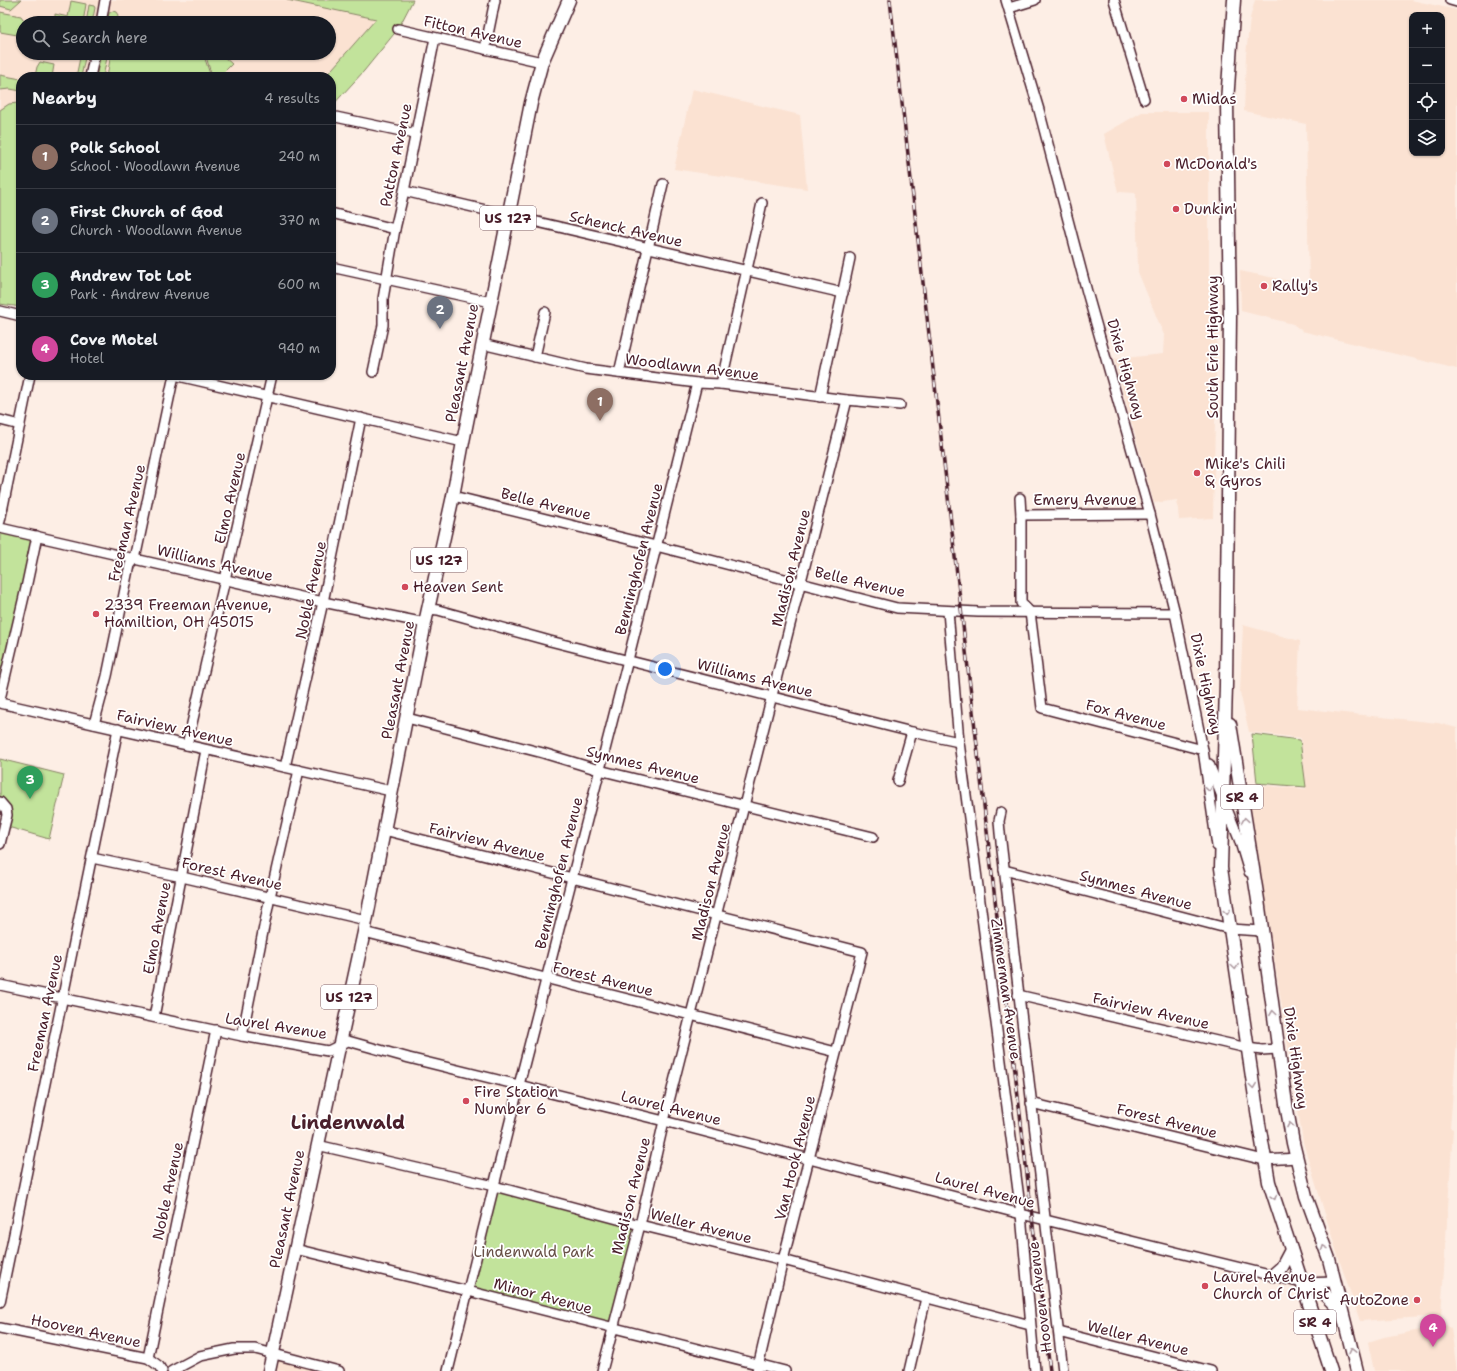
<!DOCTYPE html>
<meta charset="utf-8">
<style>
body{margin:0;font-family:"Shantell Sans",sans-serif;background:#20242c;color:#f1f3f6}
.controls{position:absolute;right:12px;top:12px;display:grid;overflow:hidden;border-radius:8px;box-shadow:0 1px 3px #0004}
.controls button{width:36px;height:36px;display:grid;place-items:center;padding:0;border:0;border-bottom:1px solid #363941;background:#171b24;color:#f1f3f6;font:20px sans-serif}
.you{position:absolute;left:665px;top:669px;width:14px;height:14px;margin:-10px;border:3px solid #fff;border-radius:50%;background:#1a73e8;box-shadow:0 0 0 6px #1a73e833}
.badge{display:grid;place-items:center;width:26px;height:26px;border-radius:50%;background:#d1495b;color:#fff;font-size:13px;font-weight:700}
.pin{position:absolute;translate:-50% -33px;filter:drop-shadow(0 1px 2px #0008)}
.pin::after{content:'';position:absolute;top:21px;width:14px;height:12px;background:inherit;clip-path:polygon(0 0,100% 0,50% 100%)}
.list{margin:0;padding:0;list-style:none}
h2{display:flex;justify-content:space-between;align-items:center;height:52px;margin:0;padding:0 16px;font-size:17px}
h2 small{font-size:13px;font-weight:400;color:#9ea1a6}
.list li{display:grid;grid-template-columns:26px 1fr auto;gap:12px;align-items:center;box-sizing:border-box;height:64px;padding:0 16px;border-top:1px solid #363941}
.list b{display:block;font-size:15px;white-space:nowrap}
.list p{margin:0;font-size:13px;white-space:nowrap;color:#9ea1a6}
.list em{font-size:13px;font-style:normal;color:#9ea1a6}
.icon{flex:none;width:22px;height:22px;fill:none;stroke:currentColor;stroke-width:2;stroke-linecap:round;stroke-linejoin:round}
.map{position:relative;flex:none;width:1457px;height:1371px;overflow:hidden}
.search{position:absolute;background:#171b24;box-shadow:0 1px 3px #0004;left:16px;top:16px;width:320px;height:44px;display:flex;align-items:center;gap:10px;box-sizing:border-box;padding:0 14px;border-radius:22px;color:#9ea1a6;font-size:15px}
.panel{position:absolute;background:#171b24;box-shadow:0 1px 3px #0004;left:16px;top:72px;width:320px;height:308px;border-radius:16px}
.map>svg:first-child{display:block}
.built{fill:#fbe2d2;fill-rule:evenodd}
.green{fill:#c2e39b;stroke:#868163}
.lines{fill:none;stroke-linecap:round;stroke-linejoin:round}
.minor-casing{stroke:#4a1f2b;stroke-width:12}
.major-casing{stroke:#4a1f2b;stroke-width:15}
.minor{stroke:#fff;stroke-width:9}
.major{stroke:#fff;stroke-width:12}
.rail-casing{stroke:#4a1f2b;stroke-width:3.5}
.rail{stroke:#fff;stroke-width:2;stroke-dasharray:6;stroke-linecap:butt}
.oneway{stroke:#ae9aa0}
.poi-dot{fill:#d1495b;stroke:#fff;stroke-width:1.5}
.labels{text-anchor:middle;stroke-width:3.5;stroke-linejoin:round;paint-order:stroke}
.shield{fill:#fff;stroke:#80626b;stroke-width:1}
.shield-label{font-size:14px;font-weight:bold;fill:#4a1f2b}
.street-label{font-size:15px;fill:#4a1f2b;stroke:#fff}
.poi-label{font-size:15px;fill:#4a1f2b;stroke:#fff;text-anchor:start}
.park-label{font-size:15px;fill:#685047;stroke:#fff}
.district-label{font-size:19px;font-weight:bold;fill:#4a1f2b;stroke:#fff}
</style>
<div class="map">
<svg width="1457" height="1371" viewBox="0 0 1457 1371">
<rect width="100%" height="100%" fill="#fdeee5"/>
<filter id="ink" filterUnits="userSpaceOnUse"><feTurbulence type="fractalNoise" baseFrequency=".025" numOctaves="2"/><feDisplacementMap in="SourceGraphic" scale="8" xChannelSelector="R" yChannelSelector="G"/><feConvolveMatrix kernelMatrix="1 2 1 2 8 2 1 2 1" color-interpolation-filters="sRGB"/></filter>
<g filter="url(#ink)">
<g class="built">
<path d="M0,0H287L376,19L325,77H21V252L0,262ZM23,23H329V53H23Z"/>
<path d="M1255,0H1411L1457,10V369L1302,331L1293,324L1241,311L1240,271L1309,285L1306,124L1244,111L1246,55L1250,18ZM1412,15H1442V153H1412Z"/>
<polygon points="692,89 800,115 807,189 674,169"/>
<polygon points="1142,112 1209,112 1209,308 1217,322 1213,518 1179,520 1177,500 1154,503 1114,359 1163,354 1164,335 1138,272 1136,193 1118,192 1104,134"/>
<polygon points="1243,625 1300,641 1297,708 1438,723 1457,728 1457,1040 1450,1128 1453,1129 1441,1316 1360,1321 1337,1253 1303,1142 1247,784 1306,789 1301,738 1249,732 1240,692"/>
<polygon points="1446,1325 1451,1328 1457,1371 1374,1371 1368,1342 1384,1337"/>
<polygon points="273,1353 339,1371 269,1371"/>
</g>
<g class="green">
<polygon points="0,0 21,0 11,9 0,6"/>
<polygon points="287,0 413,0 398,29 364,71 331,107 331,77 325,77 376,19"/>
<polygon points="71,1 86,4 83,23 55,18 55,14 68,17"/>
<polygon points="89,5 94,6 95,8 92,23 86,23"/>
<polygon points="113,11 116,12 118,15 117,23 107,23 109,13"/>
<polygon points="0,12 21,16 26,23 23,23 23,36 0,32"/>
<polygon points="81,53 86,53 81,77 76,77"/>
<polygon points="101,53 108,53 103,77 96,77"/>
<polygon points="111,53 203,53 211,77 107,77"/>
<polygon points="205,53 223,56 232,64 219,77 212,77"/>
<polygon points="40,62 54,65 52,77 33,77 35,76 37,67"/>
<polygon points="0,75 21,79 21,91 10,89 0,90"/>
<polygon points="18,103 21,104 21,307 0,304 0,110 9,104"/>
<polygon points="0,528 37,536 0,699"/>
<polygon points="1252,734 1300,740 1306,787 1257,783"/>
<polygon points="0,759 64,775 49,839 8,827 4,800 0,797"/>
<polygon points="494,1186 640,1225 613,1328 468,1291"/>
</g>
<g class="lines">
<defs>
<g id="minor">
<polyline points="1006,0 1039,110 1087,292 1150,514 1175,613 1203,750 1217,846"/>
<polyline points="1114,0 1144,99"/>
<polyline points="1450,0 1457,2"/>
<polyline points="1009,8 1035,0"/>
<polyline points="101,23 105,0"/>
<polyline points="398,29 542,62"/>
<polyline points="485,49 495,0"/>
<polyline points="90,77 95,53"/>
<polyline points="331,116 415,134"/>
<polyline points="404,191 843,293"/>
<polyline points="331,213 395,229"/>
<polyline points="331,267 491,302"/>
<polyline points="0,311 21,316"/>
<polyline points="482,344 586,369 697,383 721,384 847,400 900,405"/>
<polyline points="535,357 545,312"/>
<polyline points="373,372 383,325 383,299 395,229 404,191 435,38"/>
<polyline points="619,373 663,184"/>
<polyline points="174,375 463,442"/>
<polyline points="721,384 762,203"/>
<polyline points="820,397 850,258"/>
<polyline points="0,420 20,425"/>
<polyline points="453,496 656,546 897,608 978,612 1175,613"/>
<polyline points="1020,498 1021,515 1021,603 1030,612 1042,708 1203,750"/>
<polyline points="1021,515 1150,514"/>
<polyline points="0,521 30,375"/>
<polyline points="0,528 323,602 425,623"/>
<polyline points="429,609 438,610 550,641 912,732 959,742"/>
<polyline points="948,611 959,742 1014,1160 1021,1214 1035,1371"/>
<polyline points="0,699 26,588 37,536"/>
<polyline points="0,703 391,791"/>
<polyline points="407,718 543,753 599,770 873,837"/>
<polyline points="94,724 107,676 130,565 135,559 174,375"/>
<polyline points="187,745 272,375"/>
<polyline points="1209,764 1239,839 1249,872"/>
<polyline points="285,767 323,602 361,418"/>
<polyline points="898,781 912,732"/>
<polyline points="0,802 6,809 7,815 0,844"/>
<polyline points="1001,812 999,821 1000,833 1063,1371"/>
<polyline points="384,830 862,952 783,1260 757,1371"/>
<polyline points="92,858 182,877 366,920"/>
<polyline points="1004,870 1230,929 1262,931"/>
<polyline points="364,932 836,1052"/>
<polyline points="0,985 242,1036 328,1051 348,1041 409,1058 664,1121 1021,1214 1302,1283 1335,1282"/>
<polyline points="1018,995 1247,1048 1262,1050 1278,1049"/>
<polyline points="154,1017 206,750"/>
<polyline points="242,1036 270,897 299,770"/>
<polyline points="1031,1103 1264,1160 1297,1158"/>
<polyline points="317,1145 494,1186 640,1225 783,1260 1030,1325"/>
<polyline points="295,1249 468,1291 785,1371"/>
<polyline points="0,1302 118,729"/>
<polyline points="0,1328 148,1358 159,1366 162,1371"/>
<polyline points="1059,1332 1211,1371"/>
<polyline points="148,1358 216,1030"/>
<polyline points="172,1371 200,1356 234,1349 255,1349 339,1371"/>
<polyline points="448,1371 519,1085 628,660 697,383"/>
<polyline points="602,1371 640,1225 664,1121 847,400"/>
<polyline points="909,1371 926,1298"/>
</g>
<g id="major">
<polyline points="1234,0 1227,102 1230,317 1226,685 1221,868 1259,1124 1269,1182 1331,1371"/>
<polyline points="1230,724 1258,900 1286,1104 1293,1143 1306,1196 1329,1259 1357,1371"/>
<polyline points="1273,1275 1282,1267 1291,1250"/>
<path d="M1302,1283C1324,1290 1327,1297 1342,1313"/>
<polyline points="269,1371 364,932 425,623 453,496 463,442 531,103 542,62 569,0"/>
</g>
</defs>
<use href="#minor" class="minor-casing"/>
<use href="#major" class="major-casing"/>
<use href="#minor" class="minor"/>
<use href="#major" class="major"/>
<defs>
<polyline id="rail" points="890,0 1050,1371"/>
</defs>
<use href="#rail" class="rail-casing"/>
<use href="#rail" class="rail"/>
</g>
<defs><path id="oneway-chevron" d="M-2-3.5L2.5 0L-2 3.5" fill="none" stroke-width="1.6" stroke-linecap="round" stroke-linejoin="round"/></defs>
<g class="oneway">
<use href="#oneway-chevron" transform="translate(1209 789) rotate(81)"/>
<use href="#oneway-chevron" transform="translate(1245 820) rotate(-99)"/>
<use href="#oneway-chevron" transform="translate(1227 912) rotate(82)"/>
<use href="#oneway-chevron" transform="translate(1235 967) rotate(82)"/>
<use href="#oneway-chevron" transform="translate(1273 1013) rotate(-98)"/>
<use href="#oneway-chevron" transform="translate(1253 1086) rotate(82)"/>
<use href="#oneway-chevron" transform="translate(1290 1125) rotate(-100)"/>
<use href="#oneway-chevron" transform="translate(1274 1197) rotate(73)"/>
<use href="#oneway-chevron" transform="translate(1324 1248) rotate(-110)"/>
<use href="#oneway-chevron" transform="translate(1352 1351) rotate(-103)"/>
</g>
</g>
<g class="poi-dot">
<circle cx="1184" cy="99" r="4"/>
<circle cx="1167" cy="164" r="4"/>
<circle cx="1176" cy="209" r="4"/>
<circle cx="1264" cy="286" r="4"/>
<circle cx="1197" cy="473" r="4"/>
<circle cx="405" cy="587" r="4"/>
<circle cx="96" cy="614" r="4"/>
<circle cx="466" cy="1101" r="4"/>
<circle cx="1205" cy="1286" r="4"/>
<circle cx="1417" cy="1300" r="4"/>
</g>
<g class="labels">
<g class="shield">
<rect x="480" y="206" width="56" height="24" rx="3"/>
<rect x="411" y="548" width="56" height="24" rx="3"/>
<rect x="1221" y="785" width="42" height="24" rx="3"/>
<rect x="321" y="985" width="56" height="24" rx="3"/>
<rect x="1294" y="1310" width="42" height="24" rx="3"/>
</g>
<g class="shield-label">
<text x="508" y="223">US 127</text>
<text x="439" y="565">US 127</text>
<text x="1242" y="802">SR 4</text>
<text x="349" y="1002">US 127</text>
<text x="1315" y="1327">SR 4</text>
</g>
<g class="street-label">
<text transform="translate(473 32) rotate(13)" y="5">Fitton Avenue</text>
<text transform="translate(396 155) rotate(-78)" y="5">Patton Avenue</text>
<text transform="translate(626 229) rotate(13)" y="5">Schenck Avenue</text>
<text transform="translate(1213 347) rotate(-90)" y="5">South Erie Highway</text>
<text transform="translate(462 363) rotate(-79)" y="5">Pleasant Avenue</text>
<text transform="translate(692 367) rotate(7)" y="5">Woodlawn Avenue</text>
<text transform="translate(1126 369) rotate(74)" y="5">Dixie Highway</text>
<text transform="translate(230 498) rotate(-77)" y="5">Elmo Avenue</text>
<text x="1085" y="505">Emery Avenue</text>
<text transform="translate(546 504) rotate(14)" y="5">Belle Avenue</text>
<text transform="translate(127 523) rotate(-77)" y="5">Freeman Avenue</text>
<text transform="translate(639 559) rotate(-76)" y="5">Benninghofen Avenue</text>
<text transform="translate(215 563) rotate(13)" y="5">Williams Avenue</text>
<text transform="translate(791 568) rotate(-76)" y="5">Madison Avenue</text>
<text transform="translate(860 582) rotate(13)" y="5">Belle Avenue</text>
<text transform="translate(311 590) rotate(-78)" y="5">Noble Avenue</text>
<text transform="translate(755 678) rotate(14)" y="5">Williams Avenue</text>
<text transform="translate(398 680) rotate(-79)" y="5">Pleasant Avenue</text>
<text transform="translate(1206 684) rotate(78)" y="5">Dixie Highway</text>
<text transform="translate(1126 715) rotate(15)" y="5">Fox Avenue</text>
<text transform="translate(175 728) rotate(13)" y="5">Fairview Avenue</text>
<text transform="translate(643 765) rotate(14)" y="5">Symmes Avenue</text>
<text transform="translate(487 842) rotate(14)" y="5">Fairview Avenue</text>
<text transform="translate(559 873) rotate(-76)" y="5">Benninghofen Avenue</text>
<text transform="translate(232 874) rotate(13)" y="5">Forest Avenue</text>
<text transform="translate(711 882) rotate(-76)" y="5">Madison Avenue</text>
<text transform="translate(1136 890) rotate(15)" y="5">Symmes Avenue</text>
<text transform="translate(157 928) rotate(-79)" y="5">Elmo Avenue</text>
<text transform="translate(603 979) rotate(14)" y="5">Forest Avenue</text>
<text transform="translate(1006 989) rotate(82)" y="5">Zimmerman Avenue</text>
<text transform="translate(1151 1011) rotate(13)" y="5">Fairview Avenue</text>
<text transform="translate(45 1013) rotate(-78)" y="5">Freeman Avenue</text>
<text transform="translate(276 1026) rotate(9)" y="5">Laurel Avenue</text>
<text transform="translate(1296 1058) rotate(82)" y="5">Dixie Highway</text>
<text transform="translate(671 1108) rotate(14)" y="5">Laurel Avenue</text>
<text transform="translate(1167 1121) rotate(14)" y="5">Forest Avenue</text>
<text transform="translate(795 1158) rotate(-76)" y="5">Van Hook Avenue</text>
<text transform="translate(985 1190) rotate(15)" y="5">Laurel Avenue</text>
<text transform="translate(168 1191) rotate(-78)" y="5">Noble Avenue</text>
<text transform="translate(631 1196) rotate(-76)" y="5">Madison Avenue</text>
<text transform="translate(287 1209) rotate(-78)" y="5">Pleasant Avenue</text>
<text transform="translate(701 1226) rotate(14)" y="5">Weller Avenue</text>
<text transform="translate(543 1296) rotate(15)" y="5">Minor Avenue</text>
<text transform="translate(1040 1297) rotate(-97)" y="5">Hooven Avenue</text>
<text transform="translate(86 1331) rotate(12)" y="5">Hooven Avenue</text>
<text transform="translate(1138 1338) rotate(14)" y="5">Weller Avenue</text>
</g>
<g class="poi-label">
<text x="1192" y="104">Midas</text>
<text x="1175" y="169">McDonald's</text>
<text x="1184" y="214">Dunkin'</text>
<text x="1272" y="291">Rally's</text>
<text x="1205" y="469">Mike's Chili<tspan x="1205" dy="17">&amp; Gyros</tspan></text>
<text x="413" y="592">Heaven Sent</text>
<text x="104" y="610">2339 Freeman Avenue,<tspan x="104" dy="17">Hamiltion, OH 45015</tspan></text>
<text x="474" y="1097">Fire Station<tspan x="474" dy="17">Number 6</tspan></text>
<text x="1213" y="1282">Laurel Avenue<tspan x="1213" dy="17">Church of Christ</tspan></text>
<text x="1409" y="1305" text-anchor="end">AutoZone</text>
</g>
<g class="park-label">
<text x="534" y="1257">Lindenwald Park</text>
</g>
<g class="district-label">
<text x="348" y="1129">Lindenwald</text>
</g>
</g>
</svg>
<div class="controls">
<button>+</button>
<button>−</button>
<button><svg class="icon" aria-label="locate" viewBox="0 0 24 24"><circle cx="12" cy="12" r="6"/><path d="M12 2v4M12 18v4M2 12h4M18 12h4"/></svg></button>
<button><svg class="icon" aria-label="layers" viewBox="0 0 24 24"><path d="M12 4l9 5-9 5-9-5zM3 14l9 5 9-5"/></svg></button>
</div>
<div class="you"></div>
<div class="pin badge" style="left:600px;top:421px;background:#8d6e63">1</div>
<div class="pin badge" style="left:440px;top:329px;background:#6b7280">2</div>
<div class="pin badge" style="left:30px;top:799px;background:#2e9e5b">3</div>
<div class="pin badge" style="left:1433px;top:1347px;background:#d1479c">4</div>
<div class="search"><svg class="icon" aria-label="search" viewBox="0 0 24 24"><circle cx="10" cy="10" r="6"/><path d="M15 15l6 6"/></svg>Search here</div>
<section class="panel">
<h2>Nearby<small>4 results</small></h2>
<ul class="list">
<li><span class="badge" style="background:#8d6e63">1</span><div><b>Polk School</b><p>School · Woodlawn Avenue</p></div><em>240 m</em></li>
<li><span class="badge" style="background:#6b7280">2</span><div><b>First Church of God</b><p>Church · Woodlawn Avenue</p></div><em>370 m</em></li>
<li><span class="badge" style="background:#2e9e5b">3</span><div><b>Andrew Tot Lot</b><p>Park · Andrew Avenue</p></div><em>600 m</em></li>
<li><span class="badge" style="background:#d1479c">4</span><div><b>Cove Motel</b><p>Hotel</p></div><em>940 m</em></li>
</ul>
</section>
</div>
